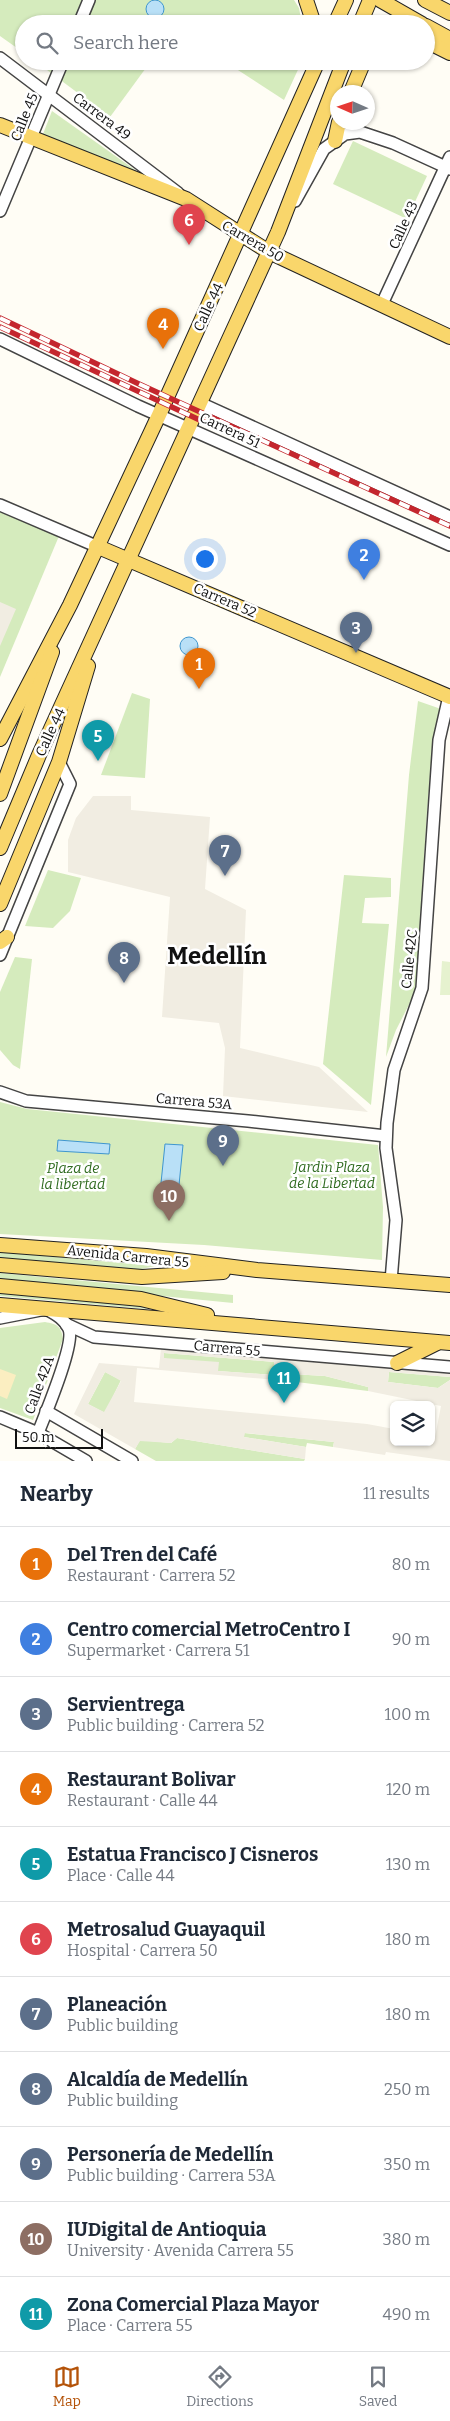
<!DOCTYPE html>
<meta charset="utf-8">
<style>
body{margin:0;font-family:Bitter,serif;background:#f2f2f3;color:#1f2937}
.controls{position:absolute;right:15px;bottom:15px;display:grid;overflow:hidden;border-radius:8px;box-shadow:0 1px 4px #0004}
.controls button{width:45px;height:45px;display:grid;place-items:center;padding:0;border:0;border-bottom:1px solid #e0e1e3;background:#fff;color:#1f2937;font:25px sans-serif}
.compass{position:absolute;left:330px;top:85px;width:45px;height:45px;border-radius:50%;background:#fff;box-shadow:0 1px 4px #0004;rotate:273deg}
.scale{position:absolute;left:15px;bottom:12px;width:88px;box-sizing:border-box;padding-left:5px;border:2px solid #111;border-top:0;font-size:14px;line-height:18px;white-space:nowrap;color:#111;-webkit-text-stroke:4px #fff;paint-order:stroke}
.you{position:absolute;left:204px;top:558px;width:18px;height:18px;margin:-12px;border:4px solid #fff;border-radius:50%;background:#1a73e8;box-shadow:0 0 0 8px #1a73e833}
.badge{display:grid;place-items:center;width:32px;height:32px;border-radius:50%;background:#b45309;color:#fff;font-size:16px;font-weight:700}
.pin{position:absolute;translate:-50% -41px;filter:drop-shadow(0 1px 2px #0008)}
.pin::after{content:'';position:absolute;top:26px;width:18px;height:15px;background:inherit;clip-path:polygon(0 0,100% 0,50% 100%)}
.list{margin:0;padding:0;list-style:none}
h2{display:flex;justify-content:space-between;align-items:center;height:65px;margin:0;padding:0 20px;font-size:21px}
h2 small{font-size:16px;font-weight:400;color:#747a83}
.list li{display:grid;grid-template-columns:32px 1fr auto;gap:15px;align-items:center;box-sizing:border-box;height:75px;padding:0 20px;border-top:1px solid #e0e1e3}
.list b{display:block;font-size:19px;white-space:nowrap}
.list p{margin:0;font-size:16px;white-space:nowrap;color:#747a83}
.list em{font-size:16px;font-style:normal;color:#747a83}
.icon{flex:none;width:28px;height:28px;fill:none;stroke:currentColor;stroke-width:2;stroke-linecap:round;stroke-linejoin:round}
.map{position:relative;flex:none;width:450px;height:1461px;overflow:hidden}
.search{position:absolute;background:#fff;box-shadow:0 1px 4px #0004;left:15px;right:15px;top:15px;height:55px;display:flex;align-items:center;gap:12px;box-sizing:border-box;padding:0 18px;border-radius:28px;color:#747a83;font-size:19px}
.sheet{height:890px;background:#fff}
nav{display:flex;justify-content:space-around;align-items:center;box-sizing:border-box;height:70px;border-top:1px solid #e0e1e3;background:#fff;font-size:14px;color:#747a83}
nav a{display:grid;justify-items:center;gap:2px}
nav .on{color:#b45309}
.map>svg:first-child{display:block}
.green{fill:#d5ebbd}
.sand{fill:#fbeec1}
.pitch{fill:#e6f2cf}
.plaza{fill:#f1ede2;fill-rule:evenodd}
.water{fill:#b9e0f7;stroke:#3f96cf}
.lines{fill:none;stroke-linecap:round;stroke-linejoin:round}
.minor-casing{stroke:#444;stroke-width:14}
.major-casing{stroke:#222;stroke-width:16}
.minor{stroke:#fff;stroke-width:11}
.major{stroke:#f9d66b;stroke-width:14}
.rail-casing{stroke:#c4262e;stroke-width:5.5}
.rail{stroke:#fff;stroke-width:4;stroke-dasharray:11;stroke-linecap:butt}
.labels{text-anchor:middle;stroke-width:5;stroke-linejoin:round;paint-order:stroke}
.street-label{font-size:14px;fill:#111;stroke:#fff}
.park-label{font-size:14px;font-style:italic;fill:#2f6b1f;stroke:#fff}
.town-label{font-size:24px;font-weight:bold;fill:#111;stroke:#fff}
</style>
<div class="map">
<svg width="450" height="1461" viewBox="0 0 450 1461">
<rect width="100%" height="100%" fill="#fffdf5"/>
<g class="green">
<polygon points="0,0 294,0 299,8 302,24 24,24 24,53 0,36"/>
<polygon points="35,61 151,61 110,117"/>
<polygon points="224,61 302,61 284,100"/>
<polygon points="52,111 138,172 43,134"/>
<polygon points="353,141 427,176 407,219 333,184"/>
<polygon points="0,512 59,536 0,677"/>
<polygon points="132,693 150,699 145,778 101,775"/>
<polygon points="418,701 441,709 433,747 427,811 416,991 396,1030 386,1057 409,775"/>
<polygon points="48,870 81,878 70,911 53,928 25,926"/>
<polygon points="344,875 391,878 391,897 365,898 362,923 389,924 371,1105 323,1064"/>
<polygon points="15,957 32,959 20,1069 13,1065 0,1050 0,992"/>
<polygon points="0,1102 27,1109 378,1145 383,1207 382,1260 204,1245 0,1234"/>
<polygon points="0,1252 155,1266 137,1270 0,1259"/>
<polygon points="0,1273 233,1295 233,1303 0,1280"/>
<polygon points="0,1292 136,1304 148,1309 0,1296"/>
<path d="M45,1322C57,1324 61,1326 63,1339L33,1420L0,1408V1328Z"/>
<polygon points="164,1353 275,1362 274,1375 218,1371 163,1358"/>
<polygon points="105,1372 121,1380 105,1413 88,1404"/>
<polygon points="389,1372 450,1377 450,1380 438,1388 388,1382"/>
<polygon points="291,1374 325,1376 368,1387 368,1391 289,1381"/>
<polygon points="244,1433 334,1442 333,1447 307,1443 306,1447 244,1437"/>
<polygon points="177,1438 305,1459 304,1461 156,1461 135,1449 140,1440 171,1443"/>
</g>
<polygon class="sand" points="0,1369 16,1375 7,1399 0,1396"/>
<polygon class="pitch" points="442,961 450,962 450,995 440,995"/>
<g class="plaza">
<polygon points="0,602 16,609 0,646"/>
<polygon points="93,796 131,796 131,810 210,817 205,889 246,910 240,1048 319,1067 368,1112 223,1096 225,1048 219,1023 162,1017 170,897 68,872 68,840 76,818"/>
<path d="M161,1348L450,1373V1377L389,1372L388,1382L438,1388L450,1380V1461L386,1452L385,1455L333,1447L334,1442L245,1433L244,1437L306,1447L305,1459L177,1438L171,1443L140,1441L135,1449L74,1414L99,1363L159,1368ZM164,1353L274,1362V1375L218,1371L219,1362L164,1358ZM137,1368L289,1381L291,1374L325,1376L368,1387V1391L441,1406L435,1437H431V1442H394V1429L367,1424L134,1402ZM105,1372L121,1381L104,1412L88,1404Z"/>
</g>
<g class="water">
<circle cx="155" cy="9" r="9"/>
<circle cx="189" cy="646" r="9"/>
<polygon points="58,1140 110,1144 109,1154 57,1151"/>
<polygon points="165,1144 183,1145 179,1185 161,1183"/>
</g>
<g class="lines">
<defs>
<g id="minor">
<polyline points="79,24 89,0"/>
<polyline points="0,58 178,193"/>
<polyline points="295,201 324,149 345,134 360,132 393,143 450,169"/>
<polyline points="0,211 63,61"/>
<polyline points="382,304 450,157"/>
<polyline points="0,339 138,406 450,545"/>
<polyline points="200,403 450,517"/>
<polyline points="0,505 96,546"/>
<polyline points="0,955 70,784 59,762"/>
<polyline points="0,1092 26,1101 248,1121 386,1136"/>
<polyline points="391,1281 396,1220 386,1148 387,1123 394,1070 422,988 439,740 449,696"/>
<path d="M0,1318L46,1309C55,1314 65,1319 69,1329C75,1344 45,1415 38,1433"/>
<polyline points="66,1324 94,1337 450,1367"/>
<polyline points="46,1411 132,1461"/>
<polyline points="0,1417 38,1433 86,1461"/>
</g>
<g id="major">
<polyline points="306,0 314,24"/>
<polyline points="380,0 422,24"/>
<polyline points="425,0 450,13"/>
<polyline points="335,24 346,0"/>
<polyline points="360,24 370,0"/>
<polyline points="426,26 450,39"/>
<polyline points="426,41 450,53"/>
<polyline points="351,92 364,61"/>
<polyline points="0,125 186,199 269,252 450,337"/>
<polyline points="335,141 339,122"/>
<polyline points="96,546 450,697"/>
<polyline points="0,739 70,605 159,415 318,61"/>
<polyline points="0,794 52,652"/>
<polyline points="0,848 39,755 278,232 344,61"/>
<polyline points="0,904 59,762 88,666"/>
<polyline points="0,942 7,937"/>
<polyline points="0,1245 146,1256 257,1270 450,1285"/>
<polyline points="0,1265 142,1277 223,1272"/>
<polyline points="0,1286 141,1299 207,1315"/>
<polyline points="0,1305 450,1343"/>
<polyline points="397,1363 437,1343"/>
</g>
</defs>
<use href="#minor" class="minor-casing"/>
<use href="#major" class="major-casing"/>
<use href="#minor" class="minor"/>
<use href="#major" class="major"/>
<defs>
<g id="rail">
<polyline points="0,318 139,384 450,526"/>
<polyline points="0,327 204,422"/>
</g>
</defs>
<use href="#rail" class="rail-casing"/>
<use href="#rail" class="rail"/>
</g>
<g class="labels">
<g class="street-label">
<text transform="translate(102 116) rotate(37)" y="5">Carrera 49</text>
<text transform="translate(24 117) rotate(-68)" y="5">Calle 45</text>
<text transform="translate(403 225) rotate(-66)" y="5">Calle 43</text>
<text transform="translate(253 241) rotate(30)" y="5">Carrera 50</text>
<text transform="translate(208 307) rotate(-65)" y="5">Calle 44</text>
<text transform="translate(230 430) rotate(25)" y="5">Carrera 51</text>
<text transform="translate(225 600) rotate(23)" y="5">Carrera 52</text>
<text transform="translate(50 732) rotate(-65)" y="5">Calle 44</text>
<text transform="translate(409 959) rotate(-84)" y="5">Calle 42C</text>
<text transform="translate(194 1101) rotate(5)" y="5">Carrera 53A</text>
<text transform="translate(128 1256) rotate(6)" y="5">Avenida Carrera 55</text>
<text transform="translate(227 1348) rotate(5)" y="5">Carrera 55</text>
<text transform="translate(39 1385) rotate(-70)" y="5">Calle 42A</text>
</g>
<g class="park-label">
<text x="332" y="1172">Jardin Plaza<tspan x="332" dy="16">de la Libertad</tspan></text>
<text x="73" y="1173">Plaza de<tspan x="73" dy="16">la libertad</tspan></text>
</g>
<g class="town-label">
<text x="217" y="964">Medellín</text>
</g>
</g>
</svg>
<div class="controls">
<button><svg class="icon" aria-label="layers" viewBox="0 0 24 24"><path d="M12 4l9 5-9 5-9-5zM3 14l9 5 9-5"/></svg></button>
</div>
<svg class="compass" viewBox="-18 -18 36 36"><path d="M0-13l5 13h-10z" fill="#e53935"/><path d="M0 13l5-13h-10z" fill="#747a83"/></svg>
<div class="scale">50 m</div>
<div class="you"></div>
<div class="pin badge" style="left:199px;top:689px;background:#e8710a">1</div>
<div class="pin badge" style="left:364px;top:580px;background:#3f7fe0">2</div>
<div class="pin badge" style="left:356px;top:653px;background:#5c6f8a">3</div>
<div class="pin badge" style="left:163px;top:349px;background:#e8710a">4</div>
<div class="pin badge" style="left:98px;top:761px;background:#0f9aa8">5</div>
<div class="pin badge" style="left:189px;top:245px;background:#e0444e">6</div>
<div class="pin badge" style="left:225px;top:876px;background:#5c6f8a">7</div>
<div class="pin badge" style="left:124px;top:983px;background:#5c6f8a">8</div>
<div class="pin badge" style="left:223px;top:1166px;background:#5c6f8a">9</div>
<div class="pin badge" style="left:169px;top:1221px;background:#8d6e63">10</div>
<div class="pin badge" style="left:284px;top:1403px;background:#0f9aa8">11</div>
<div class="search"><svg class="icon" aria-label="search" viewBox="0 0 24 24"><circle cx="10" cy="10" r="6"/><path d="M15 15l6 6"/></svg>Search here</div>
</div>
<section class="sheet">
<h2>Nearby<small>11 results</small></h2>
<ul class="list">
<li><span class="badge" style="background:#e8710a">1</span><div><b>Del Tren del Café</b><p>Restaurant · Carrera 52</p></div><em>80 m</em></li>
<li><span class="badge" style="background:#3f7fe0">2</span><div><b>Centro comercial MetroCentro I</b><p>Supermarket · Carrera 51</p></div><em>90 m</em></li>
<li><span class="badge" style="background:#5c6f8a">3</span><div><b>Servientrega</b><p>Public building · Carrera 52</p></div><em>100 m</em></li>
<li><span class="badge" style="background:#e8710a">4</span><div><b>Restaurant Bolivar</b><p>Restaurant · Calle 44</p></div><em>120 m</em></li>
<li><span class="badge" style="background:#0f9aa8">5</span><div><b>Estatua Francisco J Cisneros</b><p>Place · Calle 44</p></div><em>130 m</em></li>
<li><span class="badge" style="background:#e0444e">6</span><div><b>Metrosalud Guayaquil</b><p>Hospital · Carrera 50</p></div><em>180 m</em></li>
<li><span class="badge" style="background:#5c6f8a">7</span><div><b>Planeación</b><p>Public building</p></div><em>180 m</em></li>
<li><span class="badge" style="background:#5c6f8a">8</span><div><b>Alcaldía de Medellín</b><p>Public building</p></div><em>250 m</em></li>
<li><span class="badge" style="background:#5c6f8a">9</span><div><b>Personería de Medellín</b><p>Public building · Carrera 53A</p></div><em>350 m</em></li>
<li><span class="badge" style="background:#8d6e63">10</span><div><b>IUDigital de Antioquia</b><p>University · Avenida Carrera 55</p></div><em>380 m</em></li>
<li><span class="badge" style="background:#0f9aa8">11</span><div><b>Zona Comercial Plaza Mayor</b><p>Place · Carrera 55</p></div><em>490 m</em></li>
</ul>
</section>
<nav>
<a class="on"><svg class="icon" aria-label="map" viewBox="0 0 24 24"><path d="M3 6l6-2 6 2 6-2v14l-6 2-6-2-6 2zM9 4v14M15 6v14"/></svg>Map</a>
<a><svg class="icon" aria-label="directions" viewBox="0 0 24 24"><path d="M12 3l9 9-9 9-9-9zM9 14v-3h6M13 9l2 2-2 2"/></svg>Directions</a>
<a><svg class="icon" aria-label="saved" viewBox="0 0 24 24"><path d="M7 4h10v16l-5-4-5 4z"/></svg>Saved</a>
</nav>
